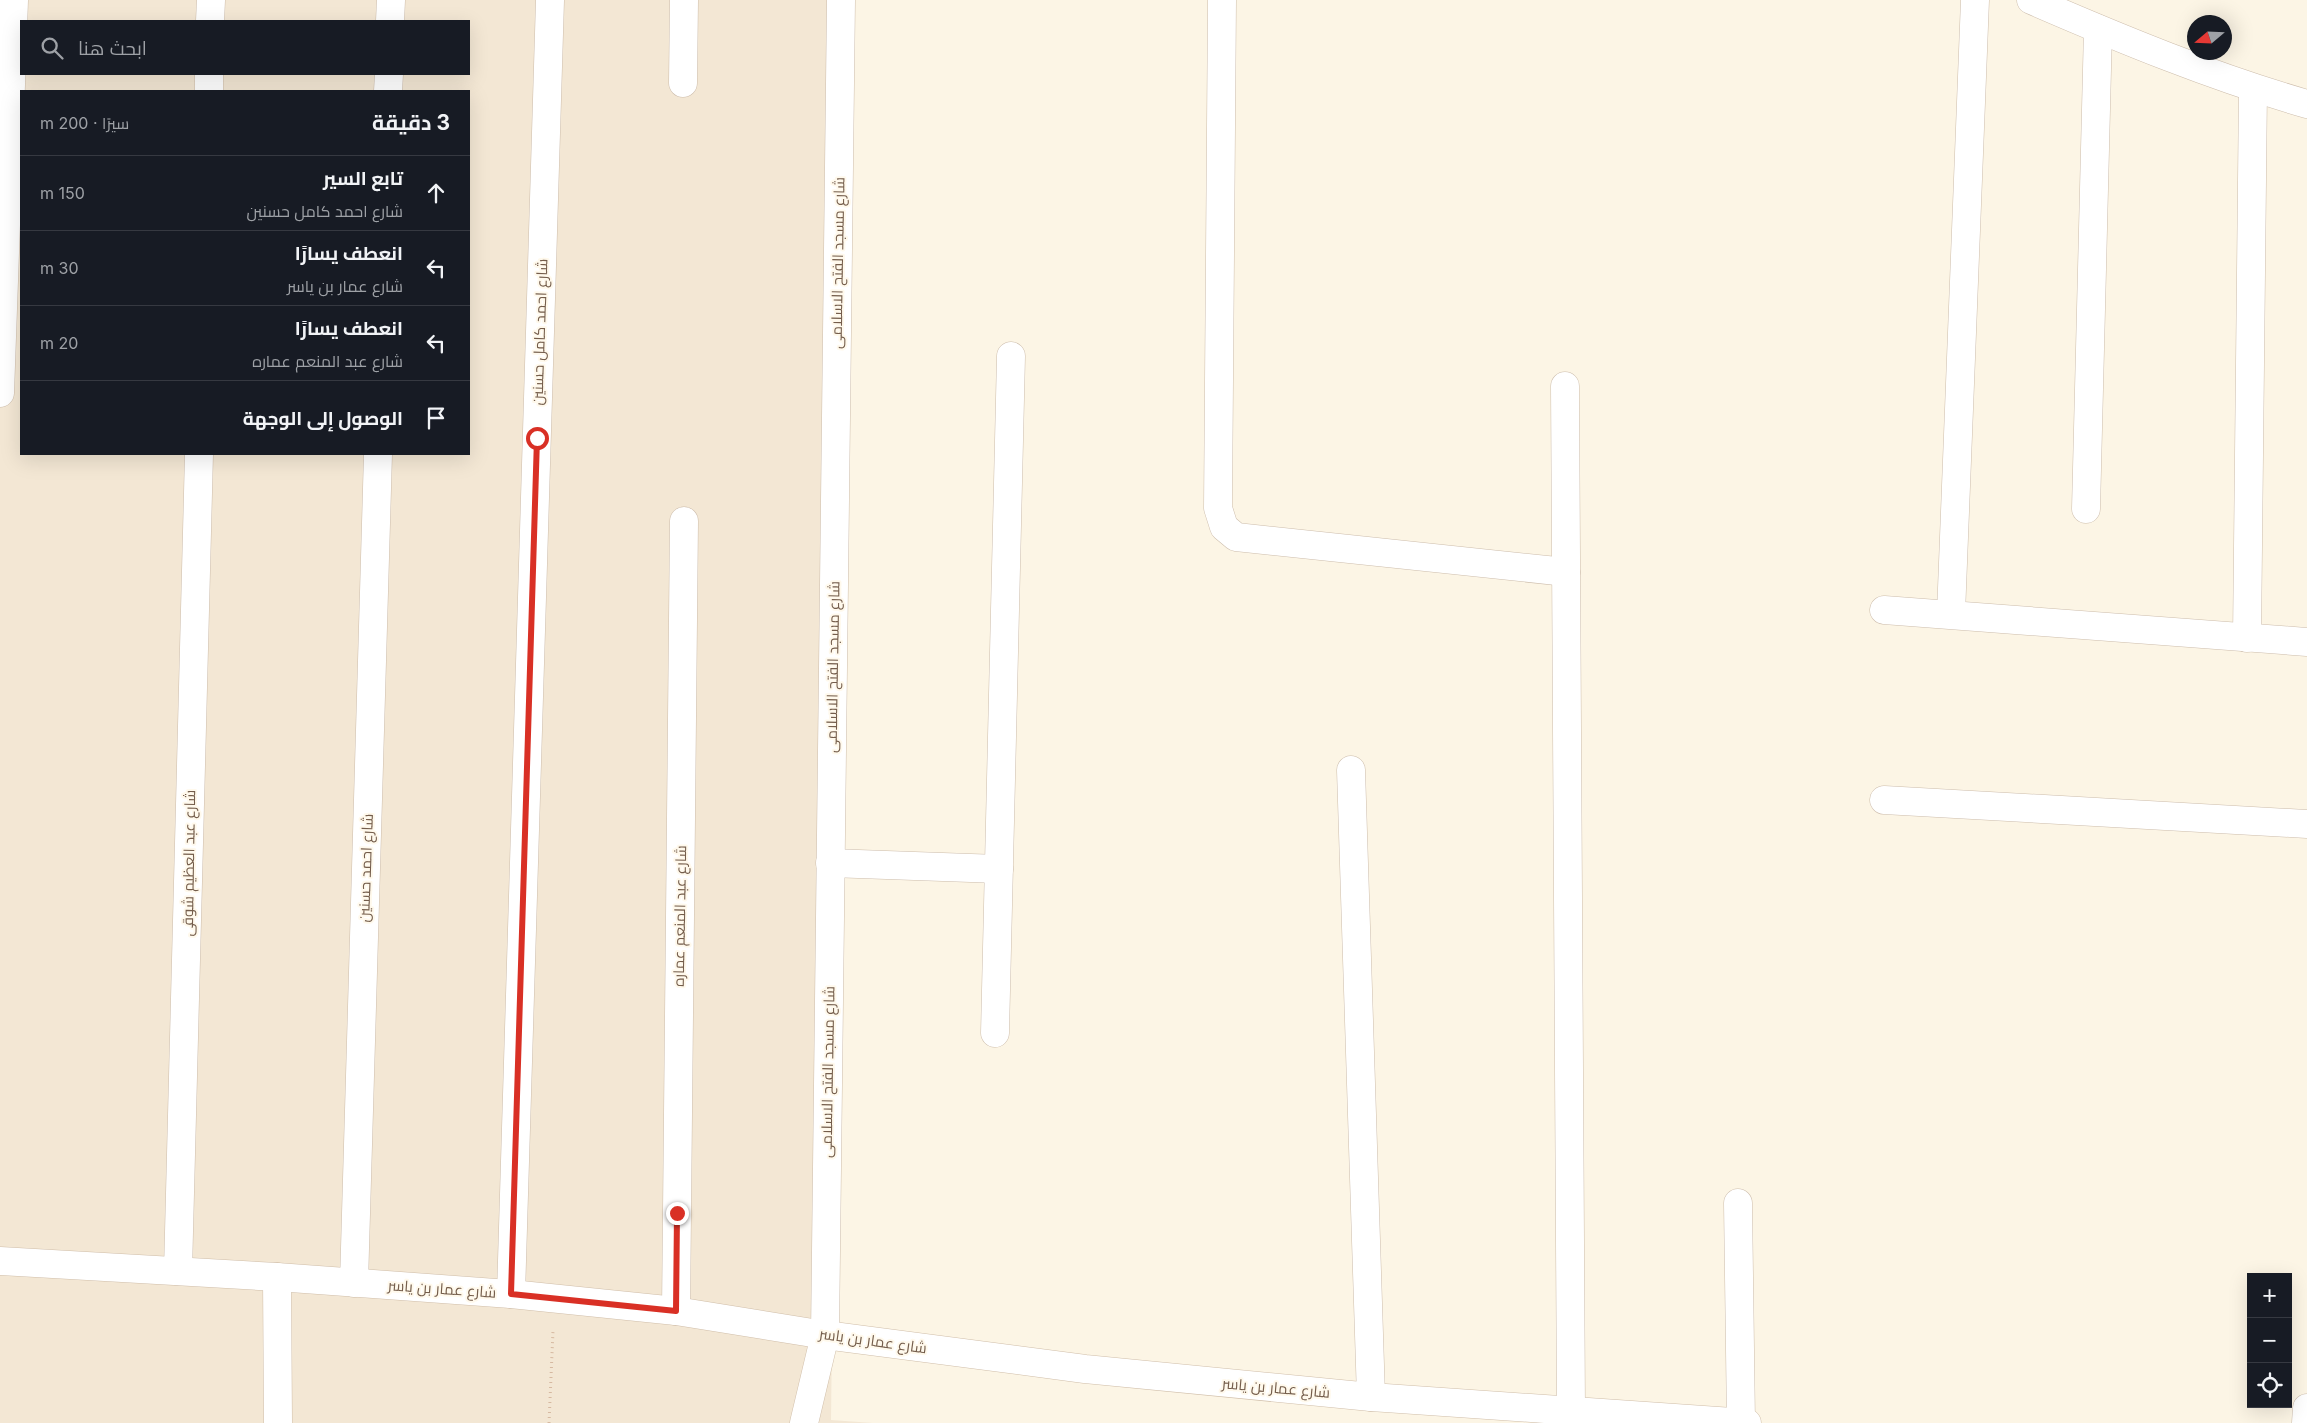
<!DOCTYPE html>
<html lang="ar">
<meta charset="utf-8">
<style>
body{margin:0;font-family:Inter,Cairo,sans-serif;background:#242831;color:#f1f3f6;direction:rtl}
.controls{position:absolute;right:15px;bottom:15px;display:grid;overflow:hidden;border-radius:0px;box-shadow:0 5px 20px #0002}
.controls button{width:45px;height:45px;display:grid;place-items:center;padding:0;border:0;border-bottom:1px solid #363941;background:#171b24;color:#f1f3f6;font:25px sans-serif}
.compass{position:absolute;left:2187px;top:15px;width:45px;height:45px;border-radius:50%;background:#171b24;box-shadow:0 5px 20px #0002;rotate:251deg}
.stop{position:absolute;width:15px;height:15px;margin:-11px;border:4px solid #d93025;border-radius:50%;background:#fff}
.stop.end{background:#d93025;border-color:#fff;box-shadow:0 1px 5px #0008}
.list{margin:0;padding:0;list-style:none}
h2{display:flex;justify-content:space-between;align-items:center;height:65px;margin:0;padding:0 20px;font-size:21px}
h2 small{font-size:16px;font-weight:400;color:#9ea1a6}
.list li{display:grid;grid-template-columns:32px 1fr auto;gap:15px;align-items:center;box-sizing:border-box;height:75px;padding:0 20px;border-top:1px solid #363941}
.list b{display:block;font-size:19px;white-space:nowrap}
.list p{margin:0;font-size:16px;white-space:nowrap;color:#9ea1a6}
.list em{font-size:16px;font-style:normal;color:#9ea1a6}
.icon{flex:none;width:28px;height:28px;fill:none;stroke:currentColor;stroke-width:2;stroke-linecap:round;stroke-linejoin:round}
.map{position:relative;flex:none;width:2307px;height:1423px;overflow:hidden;direction:ltr}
.search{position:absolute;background:#171b24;box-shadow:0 5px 20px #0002;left:20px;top:20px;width:450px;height:55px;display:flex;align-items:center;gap:12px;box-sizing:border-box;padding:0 18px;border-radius:0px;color:#9ea1a6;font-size:19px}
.panel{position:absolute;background:#171b24;box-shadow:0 5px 20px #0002;left:20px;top:90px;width:450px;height:365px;border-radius:0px;direction:rtl}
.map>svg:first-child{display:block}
.residential{fill:#f3e7d4;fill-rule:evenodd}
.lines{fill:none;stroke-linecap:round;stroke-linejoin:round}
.street-casing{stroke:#cdbdac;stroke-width:29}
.secondary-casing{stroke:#d0bea9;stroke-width:29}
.path{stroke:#d6b9a1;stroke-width:3;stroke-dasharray:1 4;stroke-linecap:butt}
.street{stroke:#fff;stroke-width:28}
.secondary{stroke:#fff;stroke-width:28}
.route{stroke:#d93025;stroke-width:6}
.labels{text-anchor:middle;stroke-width:4;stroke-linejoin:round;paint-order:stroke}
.street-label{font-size:15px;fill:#745d4b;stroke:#fff9ec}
</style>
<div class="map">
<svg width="2307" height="1423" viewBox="0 0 2307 1423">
<rect width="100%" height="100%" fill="#fcf5e5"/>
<path class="residential" d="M0,0H848L831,1420L873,1423H0ZM21,21H469V74H21ZM21,91H469V454H21Z"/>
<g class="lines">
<defs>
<g id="street">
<polyline points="1222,0 1218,508 1224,527 1236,537 1566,572"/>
<path d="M2031,0C2121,39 2213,77 2307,104"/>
<polyline points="210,21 211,0"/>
<polyline points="390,21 391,0"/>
<polyline points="683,83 684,0"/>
<polyline points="209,91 209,74"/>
<polyline points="388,91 389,74"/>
<polyline points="1565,386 1571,1412"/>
<polyline points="0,393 14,0"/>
<polyline points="2086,509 2098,29"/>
<polyline points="1884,610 2307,642"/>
<polyline points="1951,614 1975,0"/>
<polyline points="2247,638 2253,89"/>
<polyline points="1351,770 1371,1397"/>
<polyline points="1884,800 2307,824"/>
<polyline points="830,863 999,869"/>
<polyline points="995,1033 1011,356"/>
<polyline points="1738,1203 1741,1423"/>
<polyline points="178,1271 199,454"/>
<polyline points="354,1283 378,454"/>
<polyline points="511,1294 550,0"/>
<polyline points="676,1311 684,521"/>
<polyline points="825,1335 841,0"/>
<polyline points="2306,1423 2307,1408"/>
</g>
<g id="secondary">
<polyline points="0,1261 277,1277 511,1294 676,1311 825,1335 1085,1369 1371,1397 1747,1423"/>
<polyline points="277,1277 278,1423"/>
<polyline points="804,1423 825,1335"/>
</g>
</defs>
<use href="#street" class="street-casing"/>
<use href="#secondary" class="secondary-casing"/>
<polyline class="path" points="549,1423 553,1331"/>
<use href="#street" class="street"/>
<use href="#secondary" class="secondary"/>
</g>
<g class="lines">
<polyline class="route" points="537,438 511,1294 676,1311 677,1213"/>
</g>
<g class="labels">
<g class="street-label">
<text transform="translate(838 263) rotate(-89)" y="5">شارع مسجد الفتح الاسلامى</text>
<text transform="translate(540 332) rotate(-88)" y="5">شارع احمد كامل حسنين</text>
<text transform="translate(833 667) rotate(-89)" y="5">شارع مسجد الفتح الاسلامى</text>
<text transform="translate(189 863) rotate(-89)" y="5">شارع عبد العظيم شوقى</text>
<text transform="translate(366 868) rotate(-88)" y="5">شارع احمد حسنين</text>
<text transform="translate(680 916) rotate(-89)" y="5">شارع عبد المنعم عماره</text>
<text transform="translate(828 1072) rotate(-89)" y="5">شارع مسجد الفتح الاسلامى</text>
<text transform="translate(442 1289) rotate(4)" y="5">شارع عمار بن ياسر</text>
<text transform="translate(873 1341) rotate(8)" y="5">شارع عمار بن ياسر</text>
<text transform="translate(1276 1388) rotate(5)" y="5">شارع عمار بن ياسر</text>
</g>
</g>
</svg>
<div class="controls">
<button>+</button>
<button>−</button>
<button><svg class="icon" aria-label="locate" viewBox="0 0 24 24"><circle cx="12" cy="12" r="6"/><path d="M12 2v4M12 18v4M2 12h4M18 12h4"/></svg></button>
</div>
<svg class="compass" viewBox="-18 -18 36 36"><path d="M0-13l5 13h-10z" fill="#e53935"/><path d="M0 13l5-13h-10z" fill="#9ea1a6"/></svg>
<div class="stop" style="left:537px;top:438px"></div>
<div class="stop end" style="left:677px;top:1213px"></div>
<div class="search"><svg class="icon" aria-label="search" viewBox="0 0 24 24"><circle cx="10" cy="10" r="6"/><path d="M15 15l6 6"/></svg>ابحث هنا</div>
<section class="panel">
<h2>3 دقيقة<small>سيرًا · 200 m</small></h2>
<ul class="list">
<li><svg class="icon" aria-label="ahead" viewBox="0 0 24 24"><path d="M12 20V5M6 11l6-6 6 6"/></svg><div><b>تابع السير</b><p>شارع احمد كامل حسنين</p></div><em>150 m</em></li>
<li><svg class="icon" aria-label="left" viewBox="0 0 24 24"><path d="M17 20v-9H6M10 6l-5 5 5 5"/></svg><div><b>انعطف يسارًا</b><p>شارع عمار بن ياسر</p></div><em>30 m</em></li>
<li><svg class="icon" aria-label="left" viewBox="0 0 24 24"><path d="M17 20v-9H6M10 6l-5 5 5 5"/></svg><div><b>انعطف يسارًا</b><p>شارع عبد المنعم عماره</p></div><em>20 m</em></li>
<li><svg class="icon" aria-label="arrive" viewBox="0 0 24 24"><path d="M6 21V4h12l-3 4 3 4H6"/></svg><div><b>الوصول إلى الوجهة</b></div></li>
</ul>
</section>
</div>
